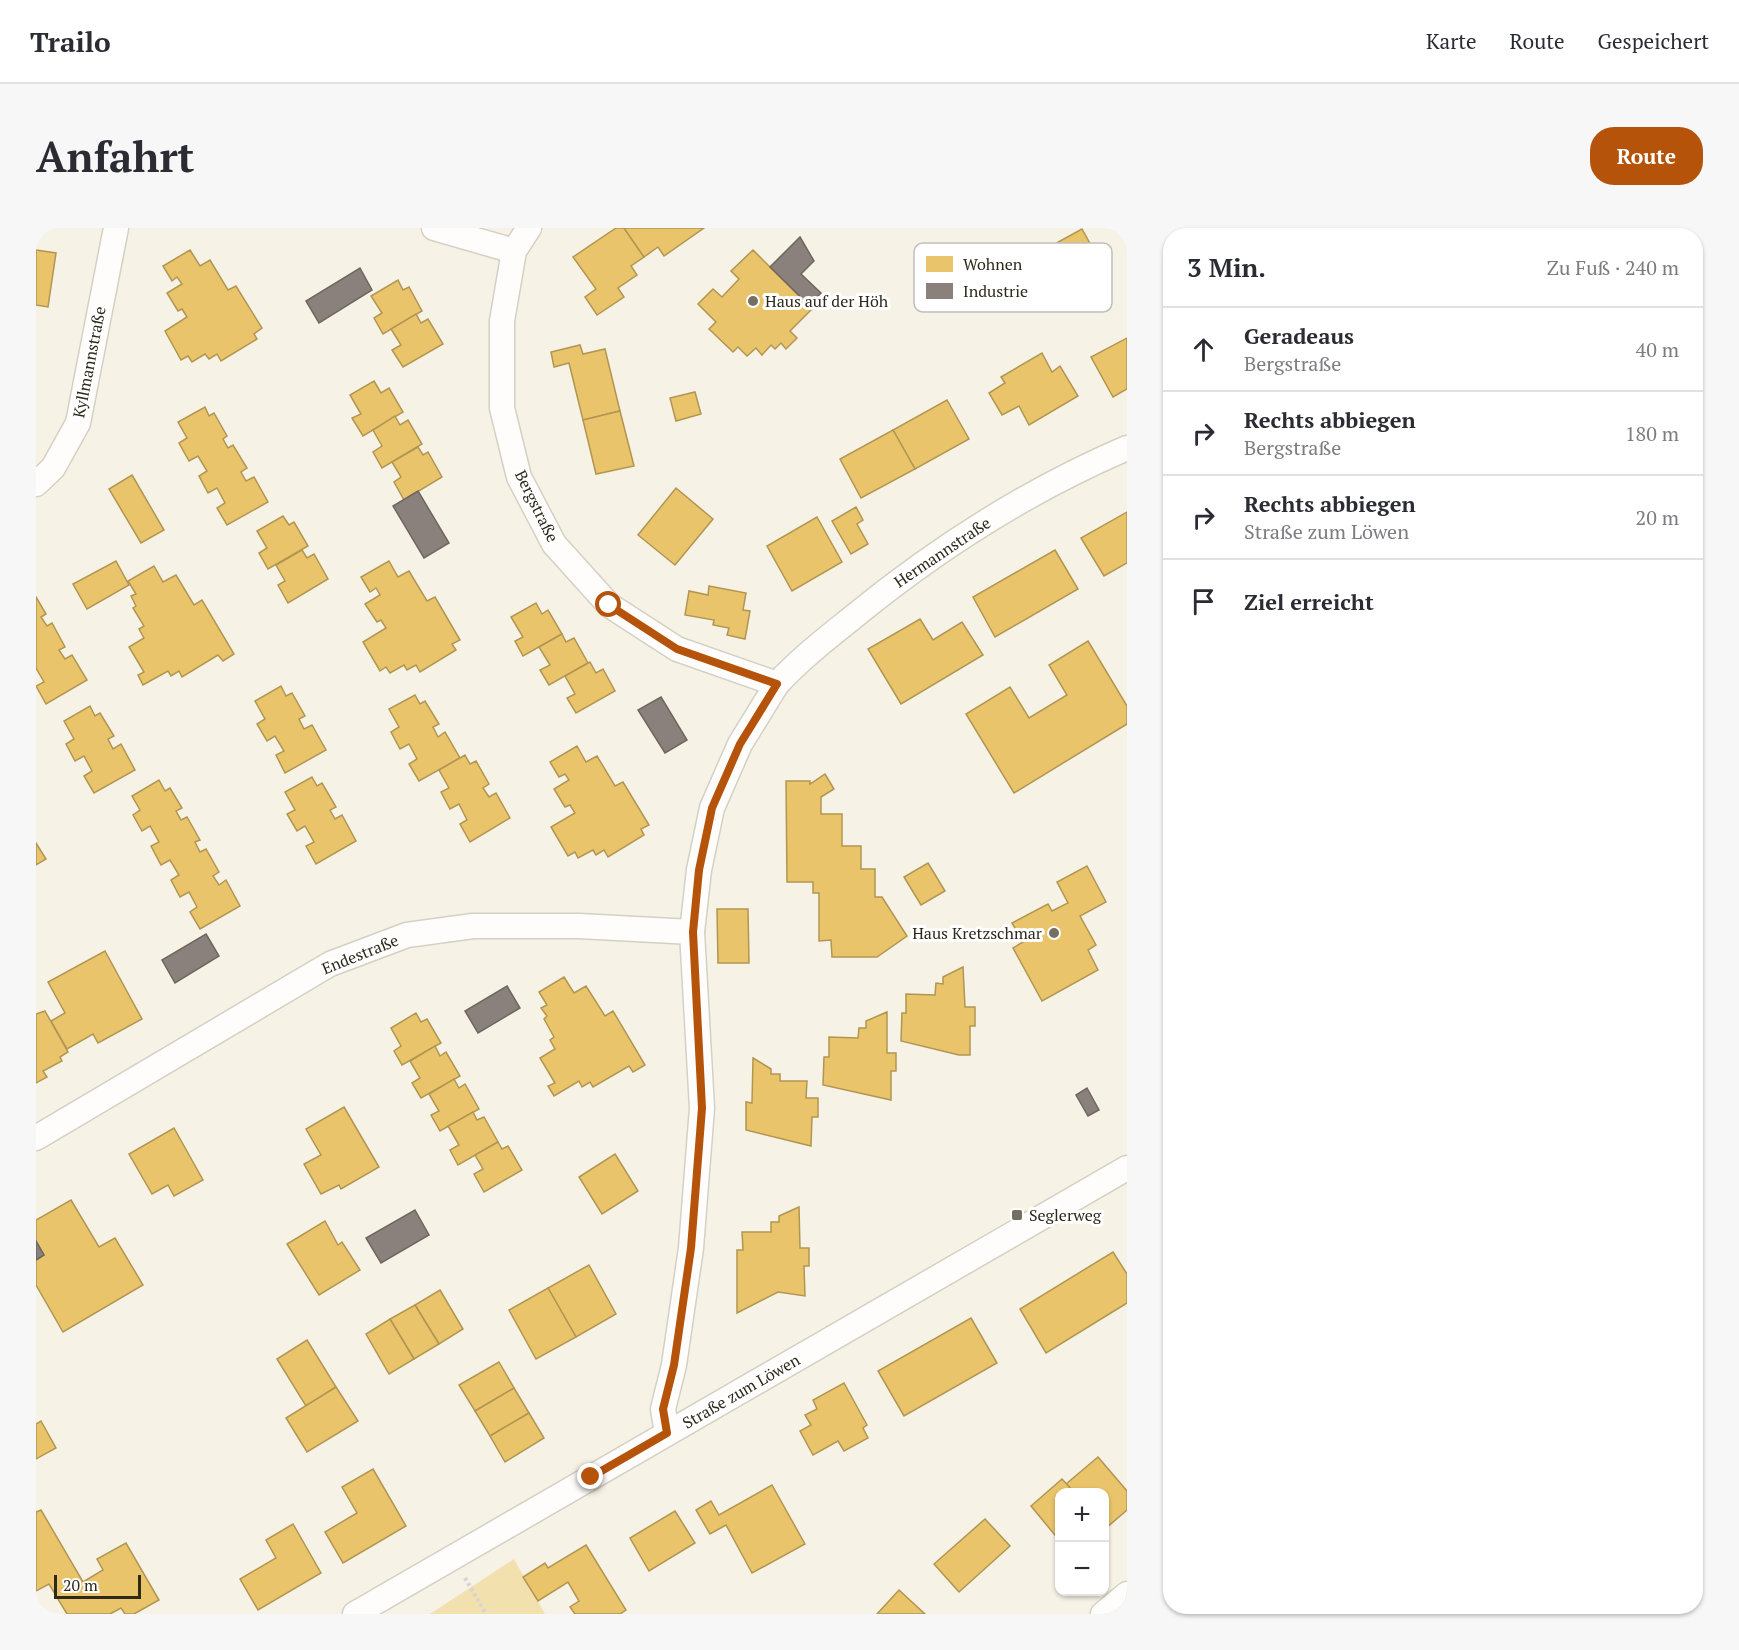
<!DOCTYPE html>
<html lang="de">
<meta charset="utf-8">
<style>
body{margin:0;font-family:"PT Serif",serif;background:#f7f7f7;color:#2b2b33}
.controls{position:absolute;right:18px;bottom:18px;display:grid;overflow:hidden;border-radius:12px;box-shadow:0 2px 4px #0004}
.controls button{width:54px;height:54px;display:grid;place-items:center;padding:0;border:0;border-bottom:2px solid #e1e1e2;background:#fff;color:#2b2b33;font:30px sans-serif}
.scale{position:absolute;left:18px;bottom:15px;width:87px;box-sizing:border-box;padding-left:6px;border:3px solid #2e291b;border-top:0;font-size:16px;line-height:21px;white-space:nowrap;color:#2e291b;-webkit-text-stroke:4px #fff;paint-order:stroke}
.stop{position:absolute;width:18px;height:18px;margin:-14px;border:4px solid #b45309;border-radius:50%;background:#fff}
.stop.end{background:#b45309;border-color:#fff;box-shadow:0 2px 6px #0008}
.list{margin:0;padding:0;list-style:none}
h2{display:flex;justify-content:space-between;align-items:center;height:78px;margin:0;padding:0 24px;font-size:26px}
h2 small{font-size:20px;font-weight:400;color:#7c7c81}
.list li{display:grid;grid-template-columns:39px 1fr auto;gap:18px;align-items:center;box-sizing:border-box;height:84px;padding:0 24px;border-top:2px solid #e1e1e2}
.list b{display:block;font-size:22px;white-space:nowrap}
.list p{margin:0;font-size:20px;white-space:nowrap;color:#7c7c81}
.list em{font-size:20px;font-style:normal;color:#7c7c81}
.icon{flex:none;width:33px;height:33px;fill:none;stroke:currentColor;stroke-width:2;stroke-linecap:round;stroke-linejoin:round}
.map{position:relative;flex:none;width:1091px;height:1386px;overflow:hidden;border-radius:24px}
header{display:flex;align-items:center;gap:36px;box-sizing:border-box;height:84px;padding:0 30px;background:#fff;border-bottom:2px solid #e1e1e2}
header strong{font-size:28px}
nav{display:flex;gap:33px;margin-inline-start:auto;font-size:21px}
.intro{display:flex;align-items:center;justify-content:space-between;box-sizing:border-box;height:144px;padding:0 36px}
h1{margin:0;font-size:42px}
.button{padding:15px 27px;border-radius:24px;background:#b45309;color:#fff;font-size:21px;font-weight:700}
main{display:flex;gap:36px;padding:0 36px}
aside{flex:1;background:#fff;border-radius:24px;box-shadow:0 2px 4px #0004}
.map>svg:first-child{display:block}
.green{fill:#f2e0ae}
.homes{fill:#e9c46a;stroke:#b19652;stroke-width:1.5}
.industry{fill:#8a817c;stroke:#6e675f;stroke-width:1.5}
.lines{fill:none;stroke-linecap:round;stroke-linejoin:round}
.street-casing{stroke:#d4d0c4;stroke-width:27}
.path{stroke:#d6d4d1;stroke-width:4;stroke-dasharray:3 3;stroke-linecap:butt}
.street{stroke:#fefdfb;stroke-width:24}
.route{stroke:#b45309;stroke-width:8}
.poi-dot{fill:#746f62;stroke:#fff;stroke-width:2}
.labels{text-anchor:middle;stroke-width:6;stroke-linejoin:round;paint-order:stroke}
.poi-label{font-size:16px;fill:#2e291b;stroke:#fff;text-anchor:start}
.street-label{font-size:16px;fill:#2e291b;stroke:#fff}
.key{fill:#fff;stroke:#c0bfbb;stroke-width:1.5}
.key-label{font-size:16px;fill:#2e291b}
</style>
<header>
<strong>Trailo</strong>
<nav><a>Karte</a><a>Route</a><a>Gespeichert</a></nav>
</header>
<div class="intro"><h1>Anfahrt</h1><a class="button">Route</a></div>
<main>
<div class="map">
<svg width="1091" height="1386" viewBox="0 0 1091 1386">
<rect width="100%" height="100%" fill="#f7f2e6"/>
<polygon class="green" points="478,1331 509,1386 394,1386"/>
<g class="homes">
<polygon points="580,0 588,0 608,29 595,38 601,47 582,60 588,69 561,87 549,69 560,61 537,29"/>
<polygon points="588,0 668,0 628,28 622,19 608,29"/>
<polygon points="1046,1 1065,35 1032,53 1013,19"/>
<polygon points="0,22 20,25 12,79 0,77"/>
<polygon points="154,22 164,38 174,32 192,62 200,58 226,100 218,106 221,111 185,133 181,126 173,131 169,126 156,134 152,128 145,132 129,103 151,89 146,81 142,83 131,65 146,56 141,49 136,53 127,38"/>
<polygon points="717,22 776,81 754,103 761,110 750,121 745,115 739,121 735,117 726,127 720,120 711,128 702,119 697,124 673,101 680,94 662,76 677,61 686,69 703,51 695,43"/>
<polygon points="362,52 367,62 373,59 386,83 347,106 338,90 346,85 335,68"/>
<polygon points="380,86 385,95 392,91 407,116 367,139 356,122 365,117 355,101"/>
<polygon points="1091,110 1091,161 1077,169 1055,129"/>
<polygon points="544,117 547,126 569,121 584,183 547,192 533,135 518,139 515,124"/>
<polygon points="1006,125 1016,144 1024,138 1042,168 993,197 983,178 966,187 953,165 969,155 965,149"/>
<polygon points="338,153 345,165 353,160 367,184 327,208 316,190 325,186 314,167"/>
<polygon points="659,164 665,186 640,193 634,170"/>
<polygon points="911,172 933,211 879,241 857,202"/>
<polygon points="169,179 173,188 178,185 191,208 187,211 192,220 197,217 211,240 205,244 210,253 218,249 232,274 191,297 181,280 189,275 181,260 172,265 163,248 171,243 162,228 153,233 143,215 151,210 142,194"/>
<polygon points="584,183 598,238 560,246 547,192"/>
<polygon points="359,188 364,197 372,192 386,216 346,240 337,224 346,218 337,202"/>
<polygon points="857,202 879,241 825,270 804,231"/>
<polygon points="382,219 387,227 392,224 406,249 368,272 358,254 365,249 356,234"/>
<polygon points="96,247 128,302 105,315 73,261"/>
<polygon points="640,260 677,291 639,337 602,307"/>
<polygon points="820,279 827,292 821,296 832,316 815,326 796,293"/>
<polygon points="1091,284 1091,335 1068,348 1045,310"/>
<polygon points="247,288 253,297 258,294 272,318 232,341 223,325 231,320 221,303"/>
<polygon points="781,289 806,334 756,363 731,318"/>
<polygon points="266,322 271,330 278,326 292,351 252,375 242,357 249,353 240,337"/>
<polygon points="1019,322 1042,361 959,409 937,369"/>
<polygon points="80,333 93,357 51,381 37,356"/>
<polygon points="353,333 362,349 373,343 391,373 399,369 424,412 416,416 420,422 384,444 380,437 371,442 368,437 354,445 350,439 344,443 327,414 350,400 345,392 341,394 329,376 344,367 340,360 334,364 325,349"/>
<polygon points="118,338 127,354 140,347 158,377 166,372 198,426 187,433 182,427 146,449 143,443 135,448 132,443 107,457 102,447 108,444 93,419 108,410 103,401 108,398 97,380 100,378 95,368 100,366 92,353"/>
<polygon points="673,358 710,365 707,382 714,383 709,411 691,407 693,400 677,397 678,392 649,387 653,363 672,367"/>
<polygon points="0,369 10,386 5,389 11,398 16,395 29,419 23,422 29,431 36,427 51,452 10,476 0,458 8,454 0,440"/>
<polygon points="500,375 506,386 512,382 526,406 487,428 479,413 487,409 475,389"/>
<polygon points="884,391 897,412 926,394 947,427 865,476 832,421"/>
<polygon points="526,406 530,414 538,410 552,435 513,457 504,442 514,437 503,419"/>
<polygon points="1052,413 1091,478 1091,496 978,565 930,486 974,459 993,490 1031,467 1013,437"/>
<polygon points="554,434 560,445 567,441 579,463 540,485 531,470 539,466 529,448"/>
<polygon points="245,458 250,468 256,465 269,488 263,491 268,501 276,497 290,522 249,545 240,527 248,523 239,508 231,513 221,496 229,491 219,473"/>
<polygon points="379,467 384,476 389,473 403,496 397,499 402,509 409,504 424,530 383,553 373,536 381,531 373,516 364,521 355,504 363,499 353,481"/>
<polygon points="54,478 59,488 64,485 78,508 72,511 77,521 85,516 99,542 58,565 48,548 56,543 48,528 39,533 30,516 38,511 28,493"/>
<polygon points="541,518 550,534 561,528 579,558 587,554 613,597 605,601 608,607 572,629 568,622 560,627 557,622 542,630 539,624 532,628 515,599 539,585 534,577 529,579 518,561 533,552 529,546 523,549 514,534"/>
<polygon points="429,527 434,536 440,533 453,556 447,560 453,569 460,565 474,590 434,614 424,596 431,592 423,576 414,581 405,564 413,560 403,542"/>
<polygon points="789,546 798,561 785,569 785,586 806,586 806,618 825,618 825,641 839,641 839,669 846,669 871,708 841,729 796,729 795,712 783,713 783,665 777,665 777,654 751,654 750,553 774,553 774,556"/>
<polygon points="276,549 281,558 286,555 300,579 294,582 299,591 306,587 320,613 280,636 270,618 278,614 269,598 261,603 251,586 259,582 249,564"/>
<polygon points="123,552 129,563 134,560 146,580 140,583 145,592 151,589 164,612 159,614 164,624 170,621 183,644 177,648 183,657 190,652 204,678 164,701 154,684 161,679 153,664 144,669 135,652 143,647 134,632 125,637 115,618 123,614 114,598 106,603 97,587 104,582 96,568"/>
<polygon points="0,615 10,631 0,637"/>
<polygon points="892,635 909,663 885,677 868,649"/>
<polygon points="1051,638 1070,674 1044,688 1060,717 1052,722 1062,742 1006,773 977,720 987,714 976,695 1012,676 1016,683 1032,675 1021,654"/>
<polygon points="681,681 712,681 713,735 682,735"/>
<polygon points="69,723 106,791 62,815 57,806 31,821 15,793 29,785 12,754"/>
<polygon points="927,739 929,779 939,779 939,798 934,798 934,827 923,827 865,813 866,785 870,785 870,766 899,767 900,755 907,756 907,749"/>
<polygon points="528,749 538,765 550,758 569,788 577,783 609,837 597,844 593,838 557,859 554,854 546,859 543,853 518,868 512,858 519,855 504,830 519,821 514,812 518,809 508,791 511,788 505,780 511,777 503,764"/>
<polygon points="9,783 32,824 24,829 26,833 7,843 11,849 0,855 0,786"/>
<polygon points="851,784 851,825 860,825 860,843 855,843 855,872 787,857 788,829 793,829 793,809 822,810 823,800 830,800 830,793"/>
<polygon points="380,785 385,794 391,791 405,815 366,837 358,823 365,818 355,800"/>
<polygon points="399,818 404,828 410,824 424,848 385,870 376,855 384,850 374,833"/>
<polygon points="717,830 735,841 735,846 744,846 744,853 771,853 770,870 782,870 782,889 776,889 775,918 710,902 710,874 716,875"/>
<polygon points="418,851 423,860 429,856 443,881 404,903 395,887 403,883 393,866"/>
<polygon points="308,879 343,939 305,961 303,957 285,966 268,936 285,927 270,901"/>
<polygon points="437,884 441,892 448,889 462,914 422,937 414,922 423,917 412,898"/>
<polygon points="138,900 167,952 138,968 132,957 116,966 93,926"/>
<polygon points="462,914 466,921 472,918 486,942 448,964 438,946 447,941 439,927"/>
<polygon points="579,926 602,963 566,986 543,949"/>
<polygon points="35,972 63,1019 79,1010 107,1057 27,1104 0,1057 0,1032 8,1027 0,1013 0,992"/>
<polygon points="763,979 764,1020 773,1020 773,1038 768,1038 769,1068 742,1064 701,1085 701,1022 707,1022 706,1004 735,1004 735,994 743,994 743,988"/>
<polygon points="289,993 302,1017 306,1014 324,1042 283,1067 251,1016"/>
<polygon points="1077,1024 1091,1046 1091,1075 1010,1125 984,1081"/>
<polygon points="553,1037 580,1086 540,1109 512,1060"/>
<polygon points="512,1060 540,1109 500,1131 473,1082"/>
<polygon points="404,1062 427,1101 403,1116 379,1077"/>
<polygon points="379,1077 403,1116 378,1131 354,1091"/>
<polygon points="935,1090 961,1135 868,1188 842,1143"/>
<polygon points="354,1091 378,1131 353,1146 330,1106"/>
<polygon points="271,1112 300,1159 270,1178 241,1131"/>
<polygon points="463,1134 478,1160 439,1183 423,1157"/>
<polygon points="808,1155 831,1197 827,1200 832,1210 808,1223 802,1213 777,1227 764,1203 775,1197 769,1187 781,1181 777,1172"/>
<polygon points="300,1159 322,1193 271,1224 250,1190"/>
<polygon points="478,1160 493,1185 454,1208 439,1183"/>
<polygon points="493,1185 508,1210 469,1234 454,1208"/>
<polygon points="5,1193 20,1220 0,1231 0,1196"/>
<polygon points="1062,1229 1091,1263 1091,1282 1069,1301 1068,1264 1038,1264 1030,1256"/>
<polygon points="337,1241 370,1298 307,1335 289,1304 321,1285 306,1259"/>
<polygon points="1026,1251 1038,1264 1023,1264 1023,1312 995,1278"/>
<polygon points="736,1257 769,1316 716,1345 690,1297 674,1306 660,1282 675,1273 683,1287"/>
<polygon points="5,1282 47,1354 67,1342 61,1331 90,1315 123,1372 98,1386 89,1386 85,1380 74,1386 31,1386 13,1356 0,1363 0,1284"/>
<polygon points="639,1283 659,1315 613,1343 594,1310"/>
<polygon points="949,1291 974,1318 923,1364 898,1336"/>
<polygon points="257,1296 285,1345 222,1382 204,1351 240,1330 230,1312"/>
<polygon points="550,1317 590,1382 584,1386 539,1386 534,1379 543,1373 532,1354 502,1373 487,1349 509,1335 512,1340"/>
<polygon points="863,1362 889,1386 841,1386"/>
</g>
<g class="industry">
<polygon points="764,9 778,33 765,46 785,65 773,77 734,39"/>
<polygon points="324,40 336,62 283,95 270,73"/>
<polygon points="382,263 413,315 388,330 357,278"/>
<polygon points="625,469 651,512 629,525 602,482"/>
<polygon points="170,706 183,728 139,755 126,732"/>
<polygon points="471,758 484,780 442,805 429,783"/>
<polygon points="1051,860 1063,882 1052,888 1040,867"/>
<polygon points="379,982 393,1007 345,1035 330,1010"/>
<polygon points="0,1013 8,1027 0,1032"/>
</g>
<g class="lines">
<defs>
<g id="street">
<polyline points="398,0 478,23"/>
<polyline points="493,0 478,23 466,93 466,180 483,249 518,316 573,377 641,421 741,456 704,516 676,580 663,642 656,704 666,880 655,1020 638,1137 627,1181 631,1205"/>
<polyline points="0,256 17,240 42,195 80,0"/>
<path d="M741,456C764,431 790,411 816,390C899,322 993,262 1091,220"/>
<polyline points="0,910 294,736 371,707 437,698 543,698 656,704"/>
<polyline points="319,1386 1091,940"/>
<polyline points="1067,1386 1091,1366"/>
</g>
</defs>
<use href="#street" class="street-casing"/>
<polyline class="path" points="429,1350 450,1386"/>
<use href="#street" class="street"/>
</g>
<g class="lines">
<polyline class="route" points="555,1249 631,1205 627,1181 638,1137 655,1020 666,880 657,704 663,642 676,580 704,516 741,456 641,421 573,377"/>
</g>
<g class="poi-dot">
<circle cx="717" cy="73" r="6"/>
<circle cx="1018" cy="705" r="6"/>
<rect x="975" y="981" width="12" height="12" rx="3"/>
</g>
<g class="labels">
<g class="poi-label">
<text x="729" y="79">Haus auf der Höh</text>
<text x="1006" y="711" text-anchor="end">Haus Kretzschmar</text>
<text x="993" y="993">Seglerweg</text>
</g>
<g class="street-label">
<text transform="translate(53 134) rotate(-79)" y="6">Kyllmannstraße</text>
<text transform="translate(501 278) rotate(64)" y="6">Bergstraße</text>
<text transform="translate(906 324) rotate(-34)" y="6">Hermannstraße</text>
<text transform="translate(324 726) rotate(-22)" y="6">Endestraße</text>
<text transform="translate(705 1163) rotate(-30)" y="6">Straße zum Löwen</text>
</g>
</g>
<rect x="878" y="15" width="198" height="69" rx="9" class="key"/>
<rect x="890" y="28" width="27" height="16" fill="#e9c46a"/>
<rect x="890" y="55" width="27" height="16" fill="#8a817c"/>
<g class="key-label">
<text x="927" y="42">Wohnen</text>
<text x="927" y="69">Industrie</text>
</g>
</svg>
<div class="controls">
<button>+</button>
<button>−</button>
</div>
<div class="scale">20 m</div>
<div class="stop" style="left:573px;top:377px"></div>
<div class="stop end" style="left:555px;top:1249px"></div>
</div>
<aside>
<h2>3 Min.<small>Zu Fuß · 240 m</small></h2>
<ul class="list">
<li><svg class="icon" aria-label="ahead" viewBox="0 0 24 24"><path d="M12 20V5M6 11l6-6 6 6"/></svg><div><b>Geradeaus</b><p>Bergstraße</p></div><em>40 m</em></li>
<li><svg class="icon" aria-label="right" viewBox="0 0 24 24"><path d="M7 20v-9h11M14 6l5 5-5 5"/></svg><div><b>Rechts abbiegen</b><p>Bergstraße</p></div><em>180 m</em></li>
<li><svg class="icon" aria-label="right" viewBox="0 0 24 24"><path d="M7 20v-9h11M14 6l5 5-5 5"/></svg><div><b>Rechts abbiegen</b><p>Straße zum Löwen</p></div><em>20 m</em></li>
<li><svg class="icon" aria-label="arrive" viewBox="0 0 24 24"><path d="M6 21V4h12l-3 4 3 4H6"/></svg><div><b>Ziel erreicht</b></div></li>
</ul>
</aside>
</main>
